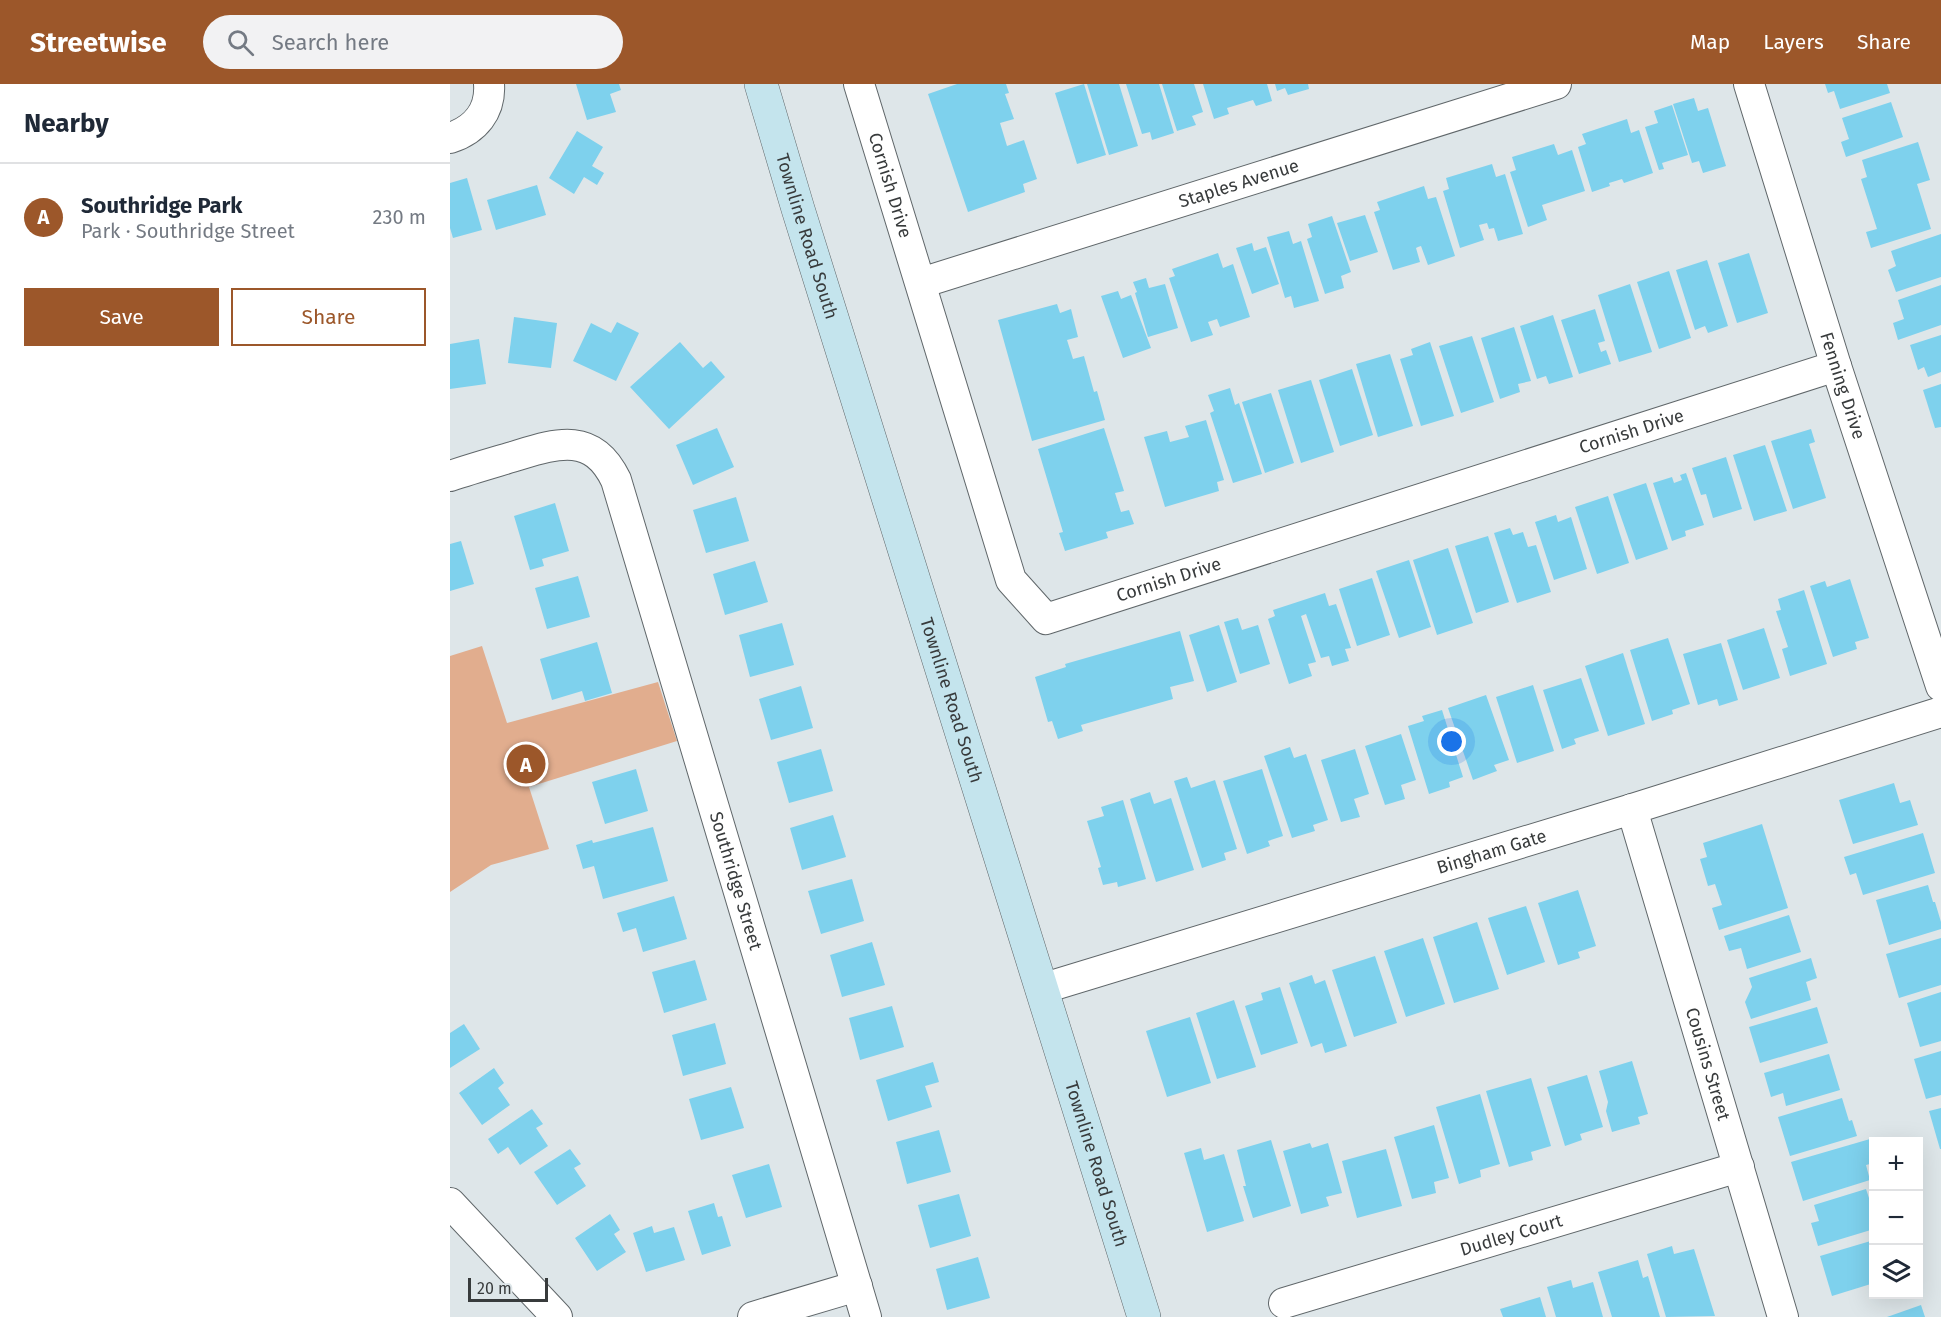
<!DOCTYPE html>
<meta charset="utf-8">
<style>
body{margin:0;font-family:"Fira Sans",sans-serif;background:#f2f2f3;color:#1f2937}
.controls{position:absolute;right:18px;bottom:18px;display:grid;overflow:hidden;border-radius:0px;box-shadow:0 6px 24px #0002}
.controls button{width:54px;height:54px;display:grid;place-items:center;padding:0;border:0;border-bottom:2px solid #e0e1e3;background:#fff;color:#1f2937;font:30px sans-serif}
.scale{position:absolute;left:18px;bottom:15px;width:80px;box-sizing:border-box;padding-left:6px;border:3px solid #383b3c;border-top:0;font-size:16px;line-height:21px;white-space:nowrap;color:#383b3c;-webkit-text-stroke:4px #dee6e9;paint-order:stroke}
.you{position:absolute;left:1002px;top:658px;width:21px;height:21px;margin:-15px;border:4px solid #fff;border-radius:50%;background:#1a73e8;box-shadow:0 0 0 9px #1a73e833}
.badge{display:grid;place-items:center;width:39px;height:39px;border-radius:50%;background:#9c572a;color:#fff;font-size:20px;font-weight:700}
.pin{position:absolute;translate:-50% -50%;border:3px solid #fff;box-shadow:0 2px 6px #0006}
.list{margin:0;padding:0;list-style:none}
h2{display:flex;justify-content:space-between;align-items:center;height:78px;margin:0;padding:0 24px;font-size:26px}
h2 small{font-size:20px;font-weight:400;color:#747a83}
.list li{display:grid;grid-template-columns:39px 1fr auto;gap:18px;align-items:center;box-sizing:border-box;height:108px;padding:0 24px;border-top:2px solid #e0e1e3}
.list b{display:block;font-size:22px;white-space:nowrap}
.list p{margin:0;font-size:20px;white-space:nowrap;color:#747a83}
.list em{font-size:20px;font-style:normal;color:#747a83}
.actions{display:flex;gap:12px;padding:18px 24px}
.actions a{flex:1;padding:14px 0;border:2px solid #9c572a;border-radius:0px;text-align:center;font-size:21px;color:#9c572a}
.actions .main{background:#9c572a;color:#fff}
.icon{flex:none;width:33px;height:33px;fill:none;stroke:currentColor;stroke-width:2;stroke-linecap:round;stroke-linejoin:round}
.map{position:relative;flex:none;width:1491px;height:1233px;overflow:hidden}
header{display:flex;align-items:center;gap:36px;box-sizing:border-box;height:84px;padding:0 30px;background:#9c572a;color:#fff}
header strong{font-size:28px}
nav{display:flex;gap:33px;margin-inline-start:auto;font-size:21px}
.search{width:420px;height:54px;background:#f2f2f3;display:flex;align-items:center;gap:15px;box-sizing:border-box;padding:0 21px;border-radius:33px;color:#747a83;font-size:22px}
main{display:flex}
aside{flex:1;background:#fff}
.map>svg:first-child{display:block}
.green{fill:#e1ad8e}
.building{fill:#7ed1ed}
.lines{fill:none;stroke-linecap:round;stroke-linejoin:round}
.street-casing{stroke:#60676a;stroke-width:32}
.secondary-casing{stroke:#60676a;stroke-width:34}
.street{stroke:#fff;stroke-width:30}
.secondary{stroke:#c4e4ed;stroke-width:33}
.labels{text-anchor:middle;stroke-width:4.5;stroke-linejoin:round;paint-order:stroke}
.street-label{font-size:18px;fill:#383b3c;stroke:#dee6e9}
</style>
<header>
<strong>Streetwise</strong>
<div class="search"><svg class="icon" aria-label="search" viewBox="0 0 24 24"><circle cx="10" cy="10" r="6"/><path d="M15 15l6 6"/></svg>Search here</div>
<nav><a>Map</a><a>Layers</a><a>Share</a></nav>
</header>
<main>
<aside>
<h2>Nearby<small></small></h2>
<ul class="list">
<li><span class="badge">A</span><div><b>Southridge Park</b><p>Park · Southridge Street</p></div><em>230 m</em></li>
</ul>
<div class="actions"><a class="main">Save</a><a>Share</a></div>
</aside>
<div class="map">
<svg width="1491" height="1233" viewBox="0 0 1491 1233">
<rect width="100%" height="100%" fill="#dee6e9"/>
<polygon class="green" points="32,562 57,639 208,598 227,657 79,703 99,765 41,781 0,808 0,572"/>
<g class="building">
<polygon points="126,0 169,0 171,6 160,10 166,28 137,36"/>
<polygon points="507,0 556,0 559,9 555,10 564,35 550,39 557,62 574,56 587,95 573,100 575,108 518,128 478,10"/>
<polygon points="634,0 656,71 627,80 605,9"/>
<polygon points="637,0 669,0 688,62 659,71"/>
<polygon points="676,0 709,0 724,49 702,56 700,48 692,50"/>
<polygon points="712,0 744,0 753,28 742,32 746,41 727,47"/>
<polygon points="753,0 817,0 822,17 806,22 803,16 777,24 779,30 764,35"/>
<polygon points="825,0 858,0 859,5 838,11 835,4 827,7"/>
<polygon points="1375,0 1437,0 1440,9 1390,25 1384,7 1378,9"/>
<polygon points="1244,14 1248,27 1258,24 1276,82 1253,89 1249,77 1242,79 1223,20"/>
<polygon points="1441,18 1453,53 1396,73 1391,58 1399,55 1392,34"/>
<polygon points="1222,21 1238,71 1212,79 1214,85 1209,86 1195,43 1208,39 1204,27"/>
<polygon points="1177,35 1181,49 1189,46 1203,89 1174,99 1172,95 1159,99 1160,102 1142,108 1128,63 1136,60 1132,50"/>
<polygon points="127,47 153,63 142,82 154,89 147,101 134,93 124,110 99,94"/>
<polygon points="1468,58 1480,96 1467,100 1481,145 1421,164 1416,148 1427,145 1411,95 1417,93 1412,76"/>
<polygon points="1104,60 1108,71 1122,66 1135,107 1092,121 1097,136 1078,143 1060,88 1066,86 1062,73"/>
<polygon points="1042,80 1046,93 1055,90 1073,150 1048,157 1044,144 1039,145 1037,139 1029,141 1034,156 1010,164 993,107 999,105 996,94"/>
<polygon points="17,94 32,146 3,154 0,144 0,99"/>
<polygon points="87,101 96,131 46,146 37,116"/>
<polygon points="974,102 978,115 986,113 1005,172 978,181 971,162 968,163 966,164 970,178 943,186 924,128 930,126 927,118"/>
<polygon points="915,131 928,168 900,177 887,139"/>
<polygon points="882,132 901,188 891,192 894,204 875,210 857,155 862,153 858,140"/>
<polygon points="839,147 843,160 851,157 869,217 844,224 841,212 835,214 817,153"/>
<polygon points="1491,150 1491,193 1446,208 1438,186 1446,182 1441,167"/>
<polygon points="802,159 804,167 816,163 829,200 802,210 786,164"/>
<polygon points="768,169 773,184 783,180 800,233 770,243 767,235 758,238 763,251 741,258 719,194 725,192 722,185"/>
<polygon points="1299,169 1318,229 1287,239 1268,179"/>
<polygon points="1257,176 1278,242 1258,249 1255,242 1245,246 1226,186"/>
<polygon points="1219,187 1241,254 1209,265 1187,198"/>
<polygon points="696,194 699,204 715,200 728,244 698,253 685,209 687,208 683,198"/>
<polygon points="1180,200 1202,268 1169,278 1148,211"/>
<polygon points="1491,201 1491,241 1448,256 1443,239 1454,235 1448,216"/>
<polygon points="668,207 671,215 681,211 701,264 673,274 651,212"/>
<polygon points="607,220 610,229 621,225 628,253 617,256 623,275 634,272 644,308 647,307 655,336 582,357 548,236"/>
<polygon points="1145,225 1155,257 1148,259 1151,268 1156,266 1161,280 1129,290 1111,236"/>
<polygon points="1103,231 1123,293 1099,300 1096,292 1087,295 1070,242"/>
<polygon points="64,233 107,239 101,284 58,279"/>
<polygon points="167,238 189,249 166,297 123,277 141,239 161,249"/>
<polygon points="1064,243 1081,297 1068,300 1070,308 1050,315 1031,254"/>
<polygon points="1491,251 1491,288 1478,293 1474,283 1468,286 1460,261"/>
<polygon points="1022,252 1044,318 1011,329 989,262"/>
<polygon points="29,255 36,300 0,305 0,260"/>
<polygon points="230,258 253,284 261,277 275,293 219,345 180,303"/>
<polygon points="980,258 1004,332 971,342 950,275 963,271 961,265"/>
<polygon points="940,270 963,342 928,353 906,280"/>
<polygon points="902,285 923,351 890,362 869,296"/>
<polygon points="861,296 884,368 851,379 828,306"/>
<polygon points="1491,300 1491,343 1485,344 1473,306"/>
<polygon points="780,304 785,321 789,319 812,390 783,399 760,329 764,327 758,311"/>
<polygon points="821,309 844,379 815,389 792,318"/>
<polygon points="756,336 774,396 767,398 769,407 715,423 694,353 717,347 720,358 739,353 735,342"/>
<polygon points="267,344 284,383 243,401 226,361"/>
<polygon points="654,344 674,407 665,409 671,428 679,426 684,440 656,448 658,454 615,467 609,449 613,448 588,365"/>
<polygon points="1361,345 1365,358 1359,360 1376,414 1343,425 1321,357"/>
<polygon points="1315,361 1337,427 1304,437 1283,371"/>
<polygon points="1276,373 1292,425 1263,434 1256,410 1251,411 1242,384"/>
<polygon points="1236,389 1254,441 1235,447 1236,452 1222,457 1203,399 1222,393 1224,399 1232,396 1230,391"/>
<polygon points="1196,399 1218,465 1186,476 1163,410"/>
<polygon points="1158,412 1179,479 1147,490 1125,423"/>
<polygon points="286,413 299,457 256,469 243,426"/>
<polygon points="105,419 119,467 92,475 94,482 80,486 64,432"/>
<polygon points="1106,431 1108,438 1121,433 1137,485 1104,496 1085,438"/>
<polygon points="1060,444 1063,451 1073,448 1078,463 1086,461 1101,508 1067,519 1044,449"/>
<polygon points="1038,452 1059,518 1026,529 1005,462"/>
<polygon points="11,457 24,500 0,507 0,460"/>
<polygon points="998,464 1023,539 987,551 963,476"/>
<polygon points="959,476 981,543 949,554 926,487"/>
<polygon points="305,477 318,518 275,531 263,490"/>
<polygon points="128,492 140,533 97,545 85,504"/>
<polygon points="922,494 940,551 907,562 889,505"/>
<polygon points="1400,495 1419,554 1405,558 1407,565 1383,573 1360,502 1375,497 1377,503"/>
<polygon points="1354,506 1377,580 1340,592 1332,565 1338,563 1326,527 1331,526 1328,515"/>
<polygon points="875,509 879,522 886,520 901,564 895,565 899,577 882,582 879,572 871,574 856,530 851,532 866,578 858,580 862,592 839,600 818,535 825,532 823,526"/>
<polygon points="788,534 792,546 808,541 820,580 790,590 774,538"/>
<polygon points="332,539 344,581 300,593 289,551"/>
<polygon points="769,541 787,598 757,608 739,551"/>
<polygon points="1314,544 1330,594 1293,606 1277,556"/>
<polygon points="730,547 744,597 720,603 723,615 631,641 633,647 608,655 602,637 598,638 585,593 616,583 615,580"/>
<polygon points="1218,554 1240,620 1222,626 1223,630 1202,637 1180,566"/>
<polygon points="147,558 162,609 135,617 132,607 102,616 90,575"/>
<polygon points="1271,559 1288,616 1269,622 1267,615 1248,621 1233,570"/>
<polygon points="1173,569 1195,640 1158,652 1135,582"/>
<polygon points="1131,594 1149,647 1124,655 1126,660 1112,665 1093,606"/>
<polygon points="1083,601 1104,667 1067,679 1046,613"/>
<polygon points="351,602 363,644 321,656 309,615"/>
<polygon points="1036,611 1059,676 1044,681 1047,687 1023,696 998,624"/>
<polygon points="992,626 1013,693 999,698 1000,703 979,710 958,642 974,637 972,632"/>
<polygon points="951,650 966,696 951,701 955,715 935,721 915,662"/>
<polygon points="840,663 844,674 856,670 878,736 863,741 865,747 842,754 814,672"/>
<polygon points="371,665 383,707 339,719 327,678"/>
<polygon points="905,665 919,710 904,715 910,733 891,738 871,676"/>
<polygon points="186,685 198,727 155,740 142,698"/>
<polygon points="812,685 833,752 818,757 820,762 797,770 773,697"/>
<polygon points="737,693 741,704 765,696 787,765 774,769 776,776 752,784 724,697"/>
<polygon points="1444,699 1450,719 1460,716 1468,741 1403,760 1389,716"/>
<polygon points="700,708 704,720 721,714 744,786 706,798 680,715"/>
<polygon points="673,716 696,795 668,803 667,798 653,801 648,784 651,783 637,737 654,732 651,723"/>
<polygon points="383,731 396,773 352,786 340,744"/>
<polygon points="1312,740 1338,824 1269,846 1262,824 1272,821 1265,800 1258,802 1250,775 1257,773 1253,759"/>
<polygon points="203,743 218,797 153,815 144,782 133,785 126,761 142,756 143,759"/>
<polygon points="1473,749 1485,789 1413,811 1406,789 1400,791 1394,773"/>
<polygon points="402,795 414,837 371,850 358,807"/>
<polygon points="1478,801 1483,818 1485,818 1491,838 1491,845 1439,861 1426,816"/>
<polygon points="1128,806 1146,862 1128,868 1130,874 1108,881 1088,819"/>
<polygon points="224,812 237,855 193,868 186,844 173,848 167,829"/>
<polygon points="1076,822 1095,878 1057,891 1038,834"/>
<polygon points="1339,831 1351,868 1297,885 1291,864 1279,867 1274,852"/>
<polygon points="1027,838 1049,905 1004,919 983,853"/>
<polygon points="973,854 995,920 956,933 934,867"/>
<polygon points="1491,854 1491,901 1449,914 1436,870"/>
<polygon points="422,858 435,901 392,913 380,871"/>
<polygon points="925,872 947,939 904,953 882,886"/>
<polygon points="1361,874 1367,894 1356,898 1361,916 1301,935 1295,918 1302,903 1299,894"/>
<polygon points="245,876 257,916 214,929 202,888"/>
<polygon points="862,891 865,900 875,896 897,962 875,969 872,959 861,963 839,899"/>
<polygon points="830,903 848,959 811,971 795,922 813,916 811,909"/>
<polygon points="1491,908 1491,957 1470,963 1457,919"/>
<polygon points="784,916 806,983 767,995 746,929"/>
<polygon points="442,922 454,963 410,976 399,934"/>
<polygon points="1367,923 1378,959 1310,979 1299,943"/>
<polygon points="740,933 761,999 717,1013 696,947"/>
<polygon points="265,939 276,980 233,992 222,951"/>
<polygon points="14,940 30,965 0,984 0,949"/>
<polygon points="1491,967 1491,1011 1476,1015 1464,975"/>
<polygon points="1379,970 1390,1006 1336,1022 1333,1009 1321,1013 1314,989"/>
<polygon points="1182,977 1198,1030 1188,1033 1190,1040 1162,1048 1156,1027 1158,1018 1149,987"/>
<polygon points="483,978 489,998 475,1002 482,1023 438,1037 426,996"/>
<polygon points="44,984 54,999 48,1004 60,1021 32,1041 9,1009"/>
<polygon points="1137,991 1153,1043 1130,1050 1132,1056 1115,1062 1097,1003"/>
<polygon points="1081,994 1101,1062 1081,1068 1083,1076 1059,1083 1036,1007"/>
<polygon points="281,1003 294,1044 251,1056 239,1015"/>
<polygon points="1030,1010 1050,1080 1030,1086 1031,1093 1009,1100 986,1023"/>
<polygon points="1392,1014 1399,1037 1402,1036 1407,1052 1340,1072 1328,1033"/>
<polygon points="1491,1024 1491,1065 1490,1065 1479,1027"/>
<polygon points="82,1025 93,1040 86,1044 98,1062 70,1081 58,1063 48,1070 38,1055"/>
<polygon points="984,1041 999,1094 984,1098 986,1109 962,1115 944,1053"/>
<polygon points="489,1046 501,1088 457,1100 446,1058"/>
<polygon points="1420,1055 1424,1068 1424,1079 1416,1081 1420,1096 1353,1117 1341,1078"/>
<polygon points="821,1056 841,1122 803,1134 793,1102 796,1102 787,1066"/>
<polygon points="860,1059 862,1064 878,1059 892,1109 876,1113 879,1122 851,1130 833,1067"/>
<polygon points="751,1064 754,1076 774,1070 794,1137 757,1148 734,1069"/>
<polygon points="120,1065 131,1080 124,1084 136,1102 107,1121 84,1088"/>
<polygon points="936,1065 952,1122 907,1134 892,1077"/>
<polygon points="319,1080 332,1123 296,1134 282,1091"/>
<polygon points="1416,1105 1424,1129 1424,1145 1368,1162 1361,1139 1369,1137 1364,1121"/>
<polygon points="509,1110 521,1152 480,1164 468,1121"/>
<polygon points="264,1119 268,1133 272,1132 281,1162 252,1171 238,1127"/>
<polygon points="160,1130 170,1146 164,1150 176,1168 147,1187 125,1154"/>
<polygon points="202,1142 204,1149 224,1143 235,1176 196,1188 183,1149"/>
<polygon points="1424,1156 1424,1199 1382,1212 1370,1172"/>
<polygon points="1222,1162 1224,1170 1244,1165 1265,1232 1216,1233 1197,1170"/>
<polygon points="528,1173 540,1214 497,1226 486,1185"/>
<polygon points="1188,1176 1193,1194 1198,1192 1210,1233 1162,1233 1148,1188"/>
<polygon points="1121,1196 1123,1204 1143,1198 1153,1233 1106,1233 1097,1203"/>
<polygon points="1090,1213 1096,1233 1053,1233 1050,1225"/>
<polygon points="1471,1221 1475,1233 1437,1233"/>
</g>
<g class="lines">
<defs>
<g id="street">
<path id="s1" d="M409,0L561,496L596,535L1386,282"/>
<path id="s2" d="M1299,0L1386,282L1491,602"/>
<path d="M0,54C25,46 41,27 39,0"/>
<path id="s3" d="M471,199L1106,0"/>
<path id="s4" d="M0,392C21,385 42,379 62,373C105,360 142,346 166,396L416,1233"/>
<path id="s5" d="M1182,725L1333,1233"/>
<path id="s6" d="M591,905L1182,725L1491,628"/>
<polyline points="0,1119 107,1233"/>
<path id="s7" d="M834,1219L1289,1083"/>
<polyline points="303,1233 407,1202"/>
</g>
<g id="secondary">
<path id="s8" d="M311,0L348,125L694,1233"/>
</g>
</defs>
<use href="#street" class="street-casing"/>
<use href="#secondary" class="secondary-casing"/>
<use href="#street" class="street"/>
<use href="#secondary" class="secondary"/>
</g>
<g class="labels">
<g class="street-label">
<text dy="6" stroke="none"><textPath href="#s3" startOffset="333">Staples Avenue</textPath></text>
<text dy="6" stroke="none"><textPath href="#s1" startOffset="106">Cornish Drive</textPath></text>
<text dy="6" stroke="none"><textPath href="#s8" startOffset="159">Townline Road South</textPath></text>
<text dy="6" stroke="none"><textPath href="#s2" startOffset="316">Fenning Drive</textPath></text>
<text dy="6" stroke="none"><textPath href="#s1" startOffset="1186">Cornish Drive</textPath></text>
<text dy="6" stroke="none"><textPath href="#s1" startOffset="700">Cornish Drive</textPath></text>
<text dy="6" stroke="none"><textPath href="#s8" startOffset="645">Townline Road South</textPath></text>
<text dy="6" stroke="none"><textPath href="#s6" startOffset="471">Bingham Gate</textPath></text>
<text dy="6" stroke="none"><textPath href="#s4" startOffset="604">Southridge Street</textPath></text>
<text dy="6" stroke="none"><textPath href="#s5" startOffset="266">Cousins Street</textPath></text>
<text dy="6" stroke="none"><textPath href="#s8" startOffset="1131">Townline Road South</textPath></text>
<text dy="6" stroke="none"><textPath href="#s7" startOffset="237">Dudley Court</textPath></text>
</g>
</g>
</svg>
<div class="controls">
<button>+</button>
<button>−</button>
<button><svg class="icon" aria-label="layers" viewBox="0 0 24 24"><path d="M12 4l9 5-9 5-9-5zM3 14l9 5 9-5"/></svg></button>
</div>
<div class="scale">20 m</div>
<div class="you"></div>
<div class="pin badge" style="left:76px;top:680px">A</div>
</div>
</main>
